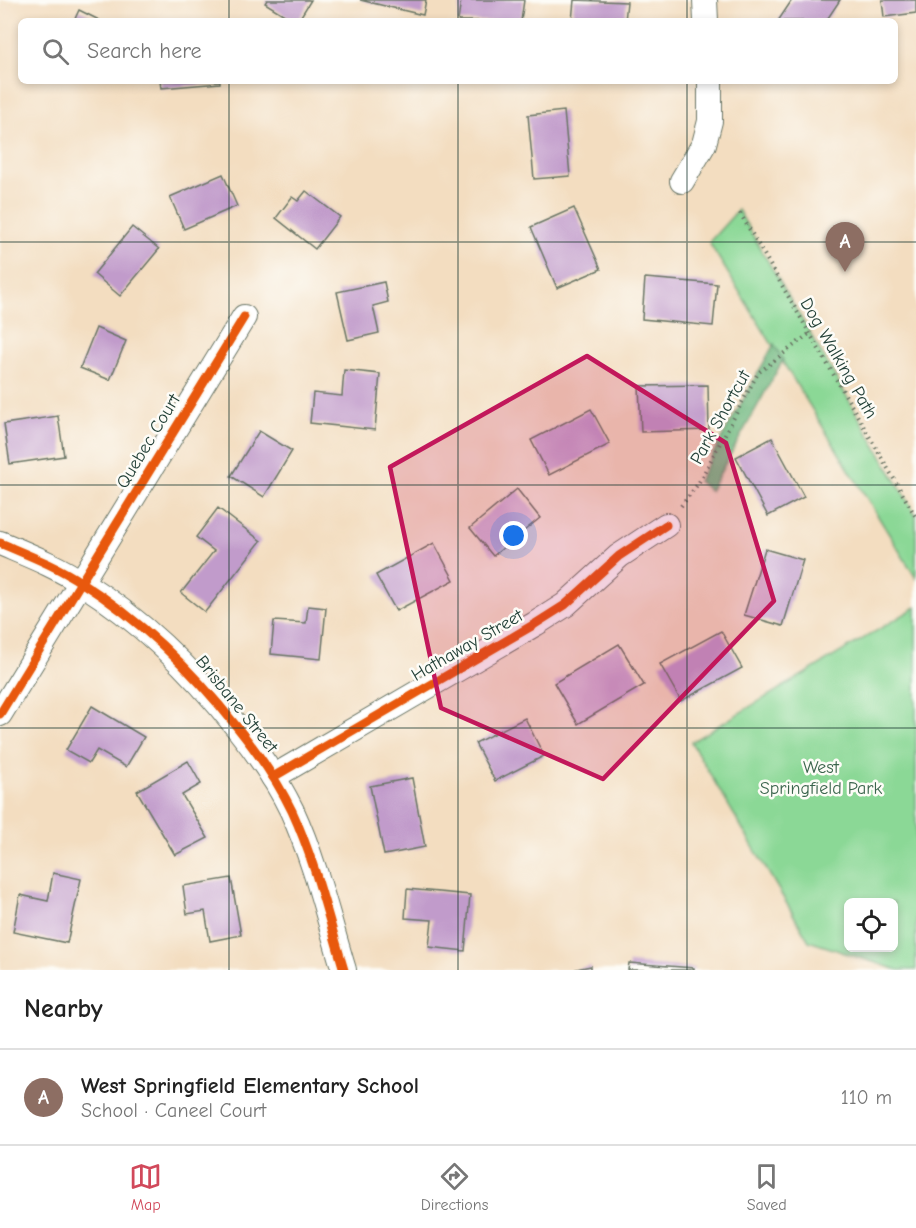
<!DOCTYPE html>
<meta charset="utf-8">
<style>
body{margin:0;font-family:"Comic Neue",sans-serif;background:#f6f6f6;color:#222}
.controls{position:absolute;right:18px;bottom:18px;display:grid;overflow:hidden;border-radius:9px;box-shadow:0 3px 9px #0003}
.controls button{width:54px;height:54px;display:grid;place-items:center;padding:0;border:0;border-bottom:2px solid #e0e0e0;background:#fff;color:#222;font:30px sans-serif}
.you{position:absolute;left:514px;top:536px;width:21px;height:21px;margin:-15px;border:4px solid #fff;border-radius:50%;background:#1a73e8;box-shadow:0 0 0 9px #1a73e833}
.badge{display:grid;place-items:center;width:39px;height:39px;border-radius:50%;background:#d1495b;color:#fff;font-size:20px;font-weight:700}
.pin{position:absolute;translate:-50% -50px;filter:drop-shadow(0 2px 3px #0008)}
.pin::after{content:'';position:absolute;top:32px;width:21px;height:18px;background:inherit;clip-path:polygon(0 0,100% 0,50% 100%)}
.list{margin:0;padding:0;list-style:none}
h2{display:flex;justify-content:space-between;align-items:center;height:78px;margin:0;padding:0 24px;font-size:26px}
h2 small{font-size:20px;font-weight:400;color:#767676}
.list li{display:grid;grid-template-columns:39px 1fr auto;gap:18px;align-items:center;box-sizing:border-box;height:96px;padding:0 24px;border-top:2px solid #e0e0e0}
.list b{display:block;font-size:22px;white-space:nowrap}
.list p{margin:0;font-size:20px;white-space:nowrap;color:#767676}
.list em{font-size:20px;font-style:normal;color:#767676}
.icon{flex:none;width:33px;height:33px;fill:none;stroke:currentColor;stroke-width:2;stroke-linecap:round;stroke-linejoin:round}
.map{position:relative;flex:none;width:916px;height:970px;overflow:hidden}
.search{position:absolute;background:#fff;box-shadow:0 3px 9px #0003;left:18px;right:18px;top:18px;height:66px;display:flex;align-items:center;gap:15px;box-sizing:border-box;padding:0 21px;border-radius:9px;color:#767676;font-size:22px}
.sheet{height:174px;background:#fff}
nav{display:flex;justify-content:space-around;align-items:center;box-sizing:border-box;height:84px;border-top:2px solid #e0e0e0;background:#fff;font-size:16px;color:#767676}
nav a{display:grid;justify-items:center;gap:3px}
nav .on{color:#d1495b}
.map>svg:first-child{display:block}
.green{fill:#8bd896;stroke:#558a65;stroke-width:1.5;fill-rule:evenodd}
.forest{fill:#70b87f;stroke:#487a5a;stroke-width:1.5}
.building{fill:#c19bcb}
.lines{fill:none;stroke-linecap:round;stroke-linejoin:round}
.street-casing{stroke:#697565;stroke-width:26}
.path{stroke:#697565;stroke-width:4;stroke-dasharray:1.5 4.5;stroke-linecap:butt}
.street{stroke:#fff;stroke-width:24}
.cycleway-casing{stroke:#fdfcf7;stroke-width:13}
.cycleway{stroke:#e8590c;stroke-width:9}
.marked{fill:#c2185b;fill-opacity:0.2;stroke:#c2185b;stroke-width:4.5;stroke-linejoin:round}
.grid{fill:none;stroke:#1f3d34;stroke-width:1.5;stroke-opacity:0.55}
.labels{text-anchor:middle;stroke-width:5;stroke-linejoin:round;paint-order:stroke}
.street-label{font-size:18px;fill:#1f3d34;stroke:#fdfcf7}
.park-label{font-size:18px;fill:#3a644c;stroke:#fdfcf7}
</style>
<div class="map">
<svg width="916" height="970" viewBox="0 0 916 970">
<rect width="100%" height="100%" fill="#fdfcf7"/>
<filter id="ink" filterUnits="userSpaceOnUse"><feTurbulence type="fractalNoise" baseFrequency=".0167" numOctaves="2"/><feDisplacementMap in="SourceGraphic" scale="12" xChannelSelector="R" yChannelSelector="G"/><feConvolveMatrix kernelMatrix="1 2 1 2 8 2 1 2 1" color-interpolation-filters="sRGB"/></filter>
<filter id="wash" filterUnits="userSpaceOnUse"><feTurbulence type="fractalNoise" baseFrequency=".008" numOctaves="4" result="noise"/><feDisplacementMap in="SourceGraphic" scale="24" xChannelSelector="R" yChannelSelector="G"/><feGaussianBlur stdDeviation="1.35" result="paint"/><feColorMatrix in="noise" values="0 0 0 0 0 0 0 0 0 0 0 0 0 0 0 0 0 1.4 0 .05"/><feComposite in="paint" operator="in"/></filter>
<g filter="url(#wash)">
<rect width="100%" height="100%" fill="#f3ddc0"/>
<g class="green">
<polygon points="738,210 916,515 916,578 710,244 710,241"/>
<path d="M916,607V970H898L809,941L691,742ZM848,902H894V948H848Z"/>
</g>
<polygon class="forest" points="774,344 783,360 710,491 698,481"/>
<g id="blocks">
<g class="building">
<polygon points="267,0 311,0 298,21 294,21 265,3"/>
<polygon points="360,0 426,0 423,15"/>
<polygon points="461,0 524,0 521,21 458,21"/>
<polygon points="574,0 627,2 625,21 572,21"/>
<polygon points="792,0 840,0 826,21 778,21"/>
<polygon points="882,0 916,0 916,13 884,17"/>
<polygon points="79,10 101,21 74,21"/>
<polygon points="160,81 220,81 220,83 161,88"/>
<polygon points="564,111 570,176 534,179 528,115"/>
<polygon points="223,174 237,206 184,229 170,197"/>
<polygon points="306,191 340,217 315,249 276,218 292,197 298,201"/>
<polygon points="574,208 601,269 557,288 531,227"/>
<polygon points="132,227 159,249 120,296 94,274"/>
<polygon points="645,278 717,284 713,326 642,319"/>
<polygon points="384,282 388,302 373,306 379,333 348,340 337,292"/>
<polygon points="96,328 126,341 110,380 80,368"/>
<polygon points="344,370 380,374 375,430 310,423 313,393 342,396"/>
<polygon points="708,385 709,430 641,432 639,386"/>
<polygon points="591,409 610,444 549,475 531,440"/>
<polygon points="58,416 64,456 10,464 4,424"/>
<polygon points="259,431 292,451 264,497 231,476"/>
<polygon points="772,438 804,497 768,516 736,457"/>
<polygon points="517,489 540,518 493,556 470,528"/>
<polygon points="218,508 261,541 205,612 181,593 214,551 196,537"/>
<polygon points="434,543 454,580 396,611 376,575"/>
<polygon points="765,549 803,560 783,626 744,615"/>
<polygon points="308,606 326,608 321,659 271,654 274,621 306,623"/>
<polygon points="721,631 742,668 681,701 660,664"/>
<polygon points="619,644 644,685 578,724 554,683"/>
<polygon points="92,706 144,737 126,767 97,750 89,763 66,750"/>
<polygon points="525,718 544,756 495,781 475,743"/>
<polygon points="188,761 201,784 182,795 208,838 175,855 137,791"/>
<polygon points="412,778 425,847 384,855 370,786"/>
<polygon points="53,873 81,879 67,943 13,932 20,895 48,901"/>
<polygon points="231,878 241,935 210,941 205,911 187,914 183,886"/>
<polygon points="407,889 470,895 465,951 429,947 432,920 405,918"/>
<polygon points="629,963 694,968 694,970 628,970"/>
<polygon points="591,966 591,970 576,970 576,969"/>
</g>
</g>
</g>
<g filter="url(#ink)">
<use href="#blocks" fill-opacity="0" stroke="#697565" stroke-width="1.5"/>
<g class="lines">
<defs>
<g id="street">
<polyline points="705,0 706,21"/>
<polyline points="682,181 704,144 710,121 710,81"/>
<path d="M0,543C28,555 57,566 82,583C142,621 193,671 237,727C258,753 277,780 292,811C315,861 328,917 344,970"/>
<polyline points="0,714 244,317"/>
<polyline points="273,777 535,624 565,605 619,556 666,525"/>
</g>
</defs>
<use href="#street" class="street-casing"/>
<g class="path">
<polyline points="740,213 916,517"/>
<polyline points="681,506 698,484 758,373 809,334"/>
</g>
<use href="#street" class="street"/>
<defs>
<g id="cycleway">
<path d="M0,543C28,555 57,566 82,583C142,621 193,671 237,727C258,753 277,780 292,811C315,861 328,917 344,970"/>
<polyline points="0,714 244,317"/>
<polyline points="273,777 535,624 565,605 619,556 666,525"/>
</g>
</defs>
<use href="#cycleway" class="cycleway-casing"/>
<use href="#cycleway" class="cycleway"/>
</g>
</g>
<path class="marked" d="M587,356L726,443L774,601L603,779L441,708L390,467Z"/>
<path class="grid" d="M229,0V21M458,0V21M687,0V21M229,81V970M458,81V970M687,81V970M0,242H916M0,485H916M0,728H916"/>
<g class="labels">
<g class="street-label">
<text transform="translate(839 358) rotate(60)" y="6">Dog Walking Path</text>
<text transform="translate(720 417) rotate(-61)" y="6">Park Shortcut</text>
<text transform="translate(148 441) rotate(-59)" y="6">Quebec Court</text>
<text transform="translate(467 645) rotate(-30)" y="6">Hathaway Street</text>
<text transform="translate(237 704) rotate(51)" y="6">Brisbane Street</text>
</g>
<g class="park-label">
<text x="821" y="773">West<tspan x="821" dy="21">Springfield Park</tspan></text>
</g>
</g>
</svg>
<div class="controls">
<button><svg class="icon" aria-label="locate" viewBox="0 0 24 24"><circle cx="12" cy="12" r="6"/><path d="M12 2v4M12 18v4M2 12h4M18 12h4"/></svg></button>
</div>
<div class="you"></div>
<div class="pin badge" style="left:845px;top:272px;background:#8d6e63">A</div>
<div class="search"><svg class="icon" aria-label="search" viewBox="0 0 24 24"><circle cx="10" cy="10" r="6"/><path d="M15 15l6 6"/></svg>Search here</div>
</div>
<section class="sheet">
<h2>Nearby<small></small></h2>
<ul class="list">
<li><span class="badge" style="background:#8d6e63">A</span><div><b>West Springfield Elementary School</b><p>School · Caneel Court</p></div><em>110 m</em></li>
</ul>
</section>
<nav>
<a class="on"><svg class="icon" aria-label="map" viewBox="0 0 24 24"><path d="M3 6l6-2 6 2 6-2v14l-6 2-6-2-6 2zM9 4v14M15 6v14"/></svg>Map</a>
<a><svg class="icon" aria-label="directions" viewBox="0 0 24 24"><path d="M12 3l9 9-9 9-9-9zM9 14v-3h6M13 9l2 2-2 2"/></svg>Directions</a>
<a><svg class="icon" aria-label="saved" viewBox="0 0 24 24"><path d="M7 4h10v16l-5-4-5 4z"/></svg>Saved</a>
</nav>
